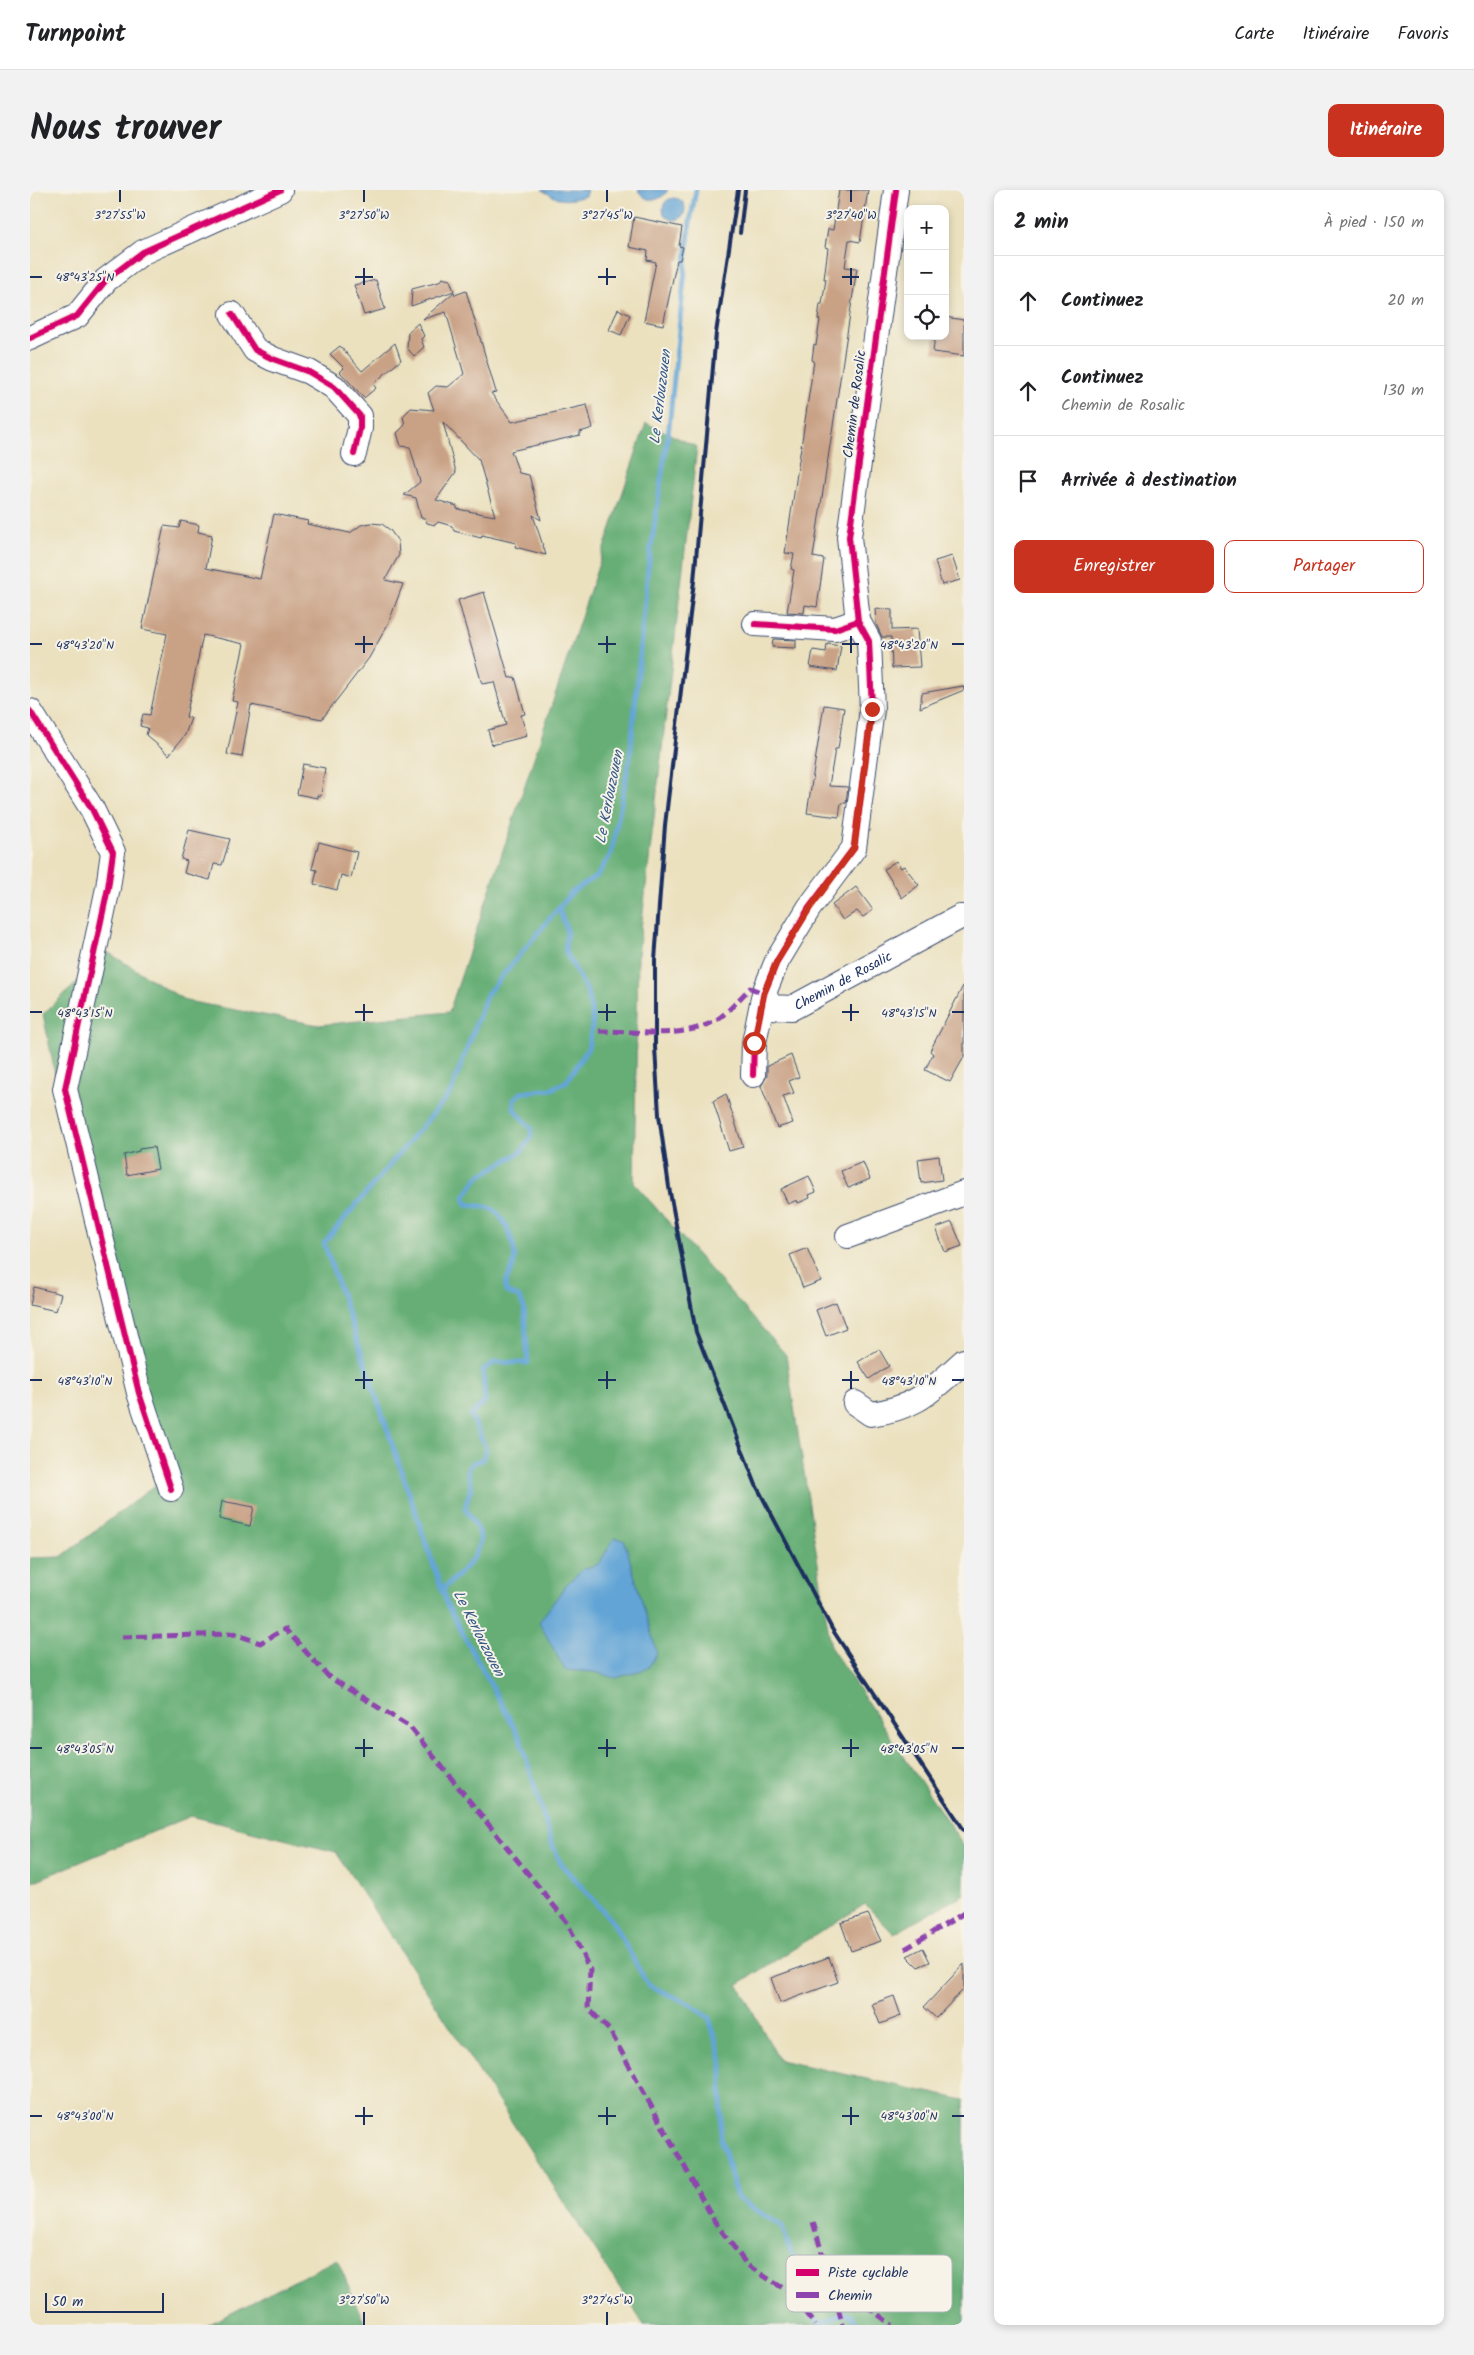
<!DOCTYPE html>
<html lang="fr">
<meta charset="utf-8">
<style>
body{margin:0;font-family:Kalam,sans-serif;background:#f2f2f2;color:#202124}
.controls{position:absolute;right:15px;top:15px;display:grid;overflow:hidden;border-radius:10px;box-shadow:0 2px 8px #0003}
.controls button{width:45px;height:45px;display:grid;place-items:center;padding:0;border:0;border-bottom:1px solid #e0e0e0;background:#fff;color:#202124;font:25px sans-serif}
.scale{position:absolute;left:15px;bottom:12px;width:119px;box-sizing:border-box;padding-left:5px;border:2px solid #1b2f5e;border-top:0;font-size:14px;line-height:18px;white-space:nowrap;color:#1b2f5e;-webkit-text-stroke:4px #f7f3e8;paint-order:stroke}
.stop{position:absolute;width:15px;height:15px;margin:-11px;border:4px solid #c8321e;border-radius:50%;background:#fff}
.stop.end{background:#c8321e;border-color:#fff;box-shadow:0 1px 5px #0008}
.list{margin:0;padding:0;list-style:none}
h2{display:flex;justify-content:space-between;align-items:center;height:65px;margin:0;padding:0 20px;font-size:21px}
h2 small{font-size:16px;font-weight:400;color:#757577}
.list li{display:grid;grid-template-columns:32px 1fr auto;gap:15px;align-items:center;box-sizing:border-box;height:90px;padding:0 20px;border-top:1px solid #e0e0e0}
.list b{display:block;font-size:19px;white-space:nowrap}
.list p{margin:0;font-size:16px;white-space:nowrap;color:#757577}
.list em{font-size:16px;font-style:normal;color:#757577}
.actions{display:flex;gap:10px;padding:15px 20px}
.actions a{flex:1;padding:11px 0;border:1px solid #c8321e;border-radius:10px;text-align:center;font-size:18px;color:#c8321e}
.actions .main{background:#c8321e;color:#fff}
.icon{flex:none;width:28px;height:28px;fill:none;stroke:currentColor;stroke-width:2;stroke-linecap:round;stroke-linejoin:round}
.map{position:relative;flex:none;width:934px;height:2135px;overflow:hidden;border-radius:10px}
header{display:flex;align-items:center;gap:30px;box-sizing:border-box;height:70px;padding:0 25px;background:#fff;border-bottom:1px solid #e0e0e0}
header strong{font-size:24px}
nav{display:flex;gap:28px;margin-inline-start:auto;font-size:18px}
.intro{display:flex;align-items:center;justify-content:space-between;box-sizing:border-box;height:120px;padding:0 30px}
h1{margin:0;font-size:35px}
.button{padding:12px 22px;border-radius:10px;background:#c8321e;color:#fff;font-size:18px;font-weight:700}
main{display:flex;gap:30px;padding:0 30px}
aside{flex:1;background:#fff;border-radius:10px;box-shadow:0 2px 8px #0003}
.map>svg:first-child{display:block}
.forest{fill:#66ae76;stroke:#406e6a}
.water{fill:#62a4d6;stroke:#3e6a9a}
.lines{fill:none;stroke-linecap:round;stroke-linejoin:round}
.stream{stroke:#62a4d6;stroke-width:5}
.building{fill:#c9a286;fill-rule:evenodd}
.minor-casing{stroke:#3a4a6d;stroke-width:26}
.minor{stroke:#fff;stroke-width:24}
.rail{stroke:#1b2f5e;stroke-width:4}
.quiet{stroke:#8e44ad;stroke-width:5;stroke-dasharray:10 5;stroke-linecap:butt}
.cycleway-casing{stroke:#f7f3e8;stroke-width:9}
.cycleway{stroke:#d6006c;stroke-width:6}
.route{stroke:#c8321e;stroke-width:6}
.ticks{fill:none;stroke:#1b2f5e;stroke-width:2}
.labels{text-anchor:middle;stroke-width:4;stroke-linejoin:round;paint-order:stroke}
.street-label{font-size:14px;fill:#1b2f5e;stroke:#f7f3e8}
.water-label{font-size:15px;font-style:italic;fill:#345888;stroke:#f7f3e8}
.key{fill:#f7f3e8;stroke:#b5b8bf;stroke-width:1}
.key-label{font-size:14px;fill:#1b2f5e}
.ticks-label{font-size:12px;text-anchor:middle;fill:#1b2f5e;stroke:#f7f3e8;stroke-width:4;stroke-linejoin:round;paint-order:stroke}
</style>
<header>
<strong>Turnpoint</strong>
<nav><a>Carte</a><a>Itinéraire</a><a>Favoris</a></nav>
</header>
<div class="intro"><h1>Nous trouver</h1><a class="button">Itinéraire</a></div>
<main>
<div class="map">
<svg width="934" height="2135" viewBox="0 0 934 2135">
<rect width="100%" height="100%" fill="#f7f3e8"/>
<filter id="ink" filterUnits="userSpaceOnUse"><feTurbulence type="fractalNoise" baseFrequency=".02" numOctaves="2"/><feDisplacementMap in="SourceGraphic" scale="10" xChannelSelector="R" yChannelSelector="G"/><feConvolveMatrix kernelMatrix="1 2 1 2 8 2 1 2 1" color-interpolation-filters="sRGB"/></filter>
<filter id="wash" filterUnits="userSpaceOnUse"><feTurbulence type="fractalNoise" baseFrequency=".0096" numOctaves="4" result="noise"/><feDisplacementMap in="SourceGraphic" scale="20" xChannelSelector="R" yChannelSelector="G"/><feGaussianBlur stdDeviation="1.12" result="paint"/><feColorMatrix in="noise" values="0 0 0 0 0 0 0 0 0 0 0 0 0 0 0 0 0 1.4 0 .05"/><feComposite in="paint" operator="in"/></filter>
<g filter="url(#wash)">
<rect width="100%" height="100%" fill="#ebe1bf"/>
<g class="forest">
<polygon points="616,233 667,257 608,765 604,993 756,1165 801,1458 934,1656 934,1704 864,1744 835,1714 708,1794 749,1870 934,1910 934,2135 614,2135 306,1662 161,1626 0,1693 0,1368 31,1367 128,1293 41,962 13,824 79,763 156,811 289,835 419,822"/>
<polygon points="307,2069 335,2135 178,2135"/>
</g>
<g class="water">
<path d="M512,0H557L555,6C535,12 529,11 512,0Z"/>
<path d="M608,0H638C630,13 615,13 608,0Z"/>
<circle cx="644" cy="19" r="11"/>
<polygon points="584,1348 594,1350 627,1463 618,1478 586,1488 564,1482 535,1480 509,1432 537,1394 553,1379 569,1374"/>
</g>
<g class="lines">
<g class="stream">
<path d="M529,719L537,740L535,761L557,801L563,830L558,858L537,891L522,899L491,903L484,909V919L501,938V947L492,961L448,987L434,1007L436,1014C444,1015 452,1016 460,1018C475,1024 487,1057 484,1073C482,1084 473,1089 476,1102L489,1107L494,1118L498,1173L465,1172L453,1180L455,1212L441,1225L456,1259L452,1270L442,1273L437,1280L441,1297L435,1318C440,1326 446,1334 449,1342C456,1364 426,1386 413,1399L416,1413L490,1548L522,1654L531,1674L582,1731L618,1795L662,1815L679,1828L692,1871L691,1948L707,2008L752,2036L784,2129L793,2134L815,2122L824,2128L826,2135"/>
<polyline points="413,1403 294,1053 421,902 457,804 542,702 567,686 581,664 600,568 618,378 639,237 660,32 666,0"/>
</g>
</g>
<g id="blocks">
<g class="building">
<polygon points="809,0 838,0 830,52 819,50 815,77 827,78 783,367 794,369 787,417 775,415 774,423 757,422 764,380 761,379 764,364 755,363 784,171 782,170 784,154 786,155 790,130 788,129 790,114 792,114 796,89 794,89 798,58 795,57 798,39 803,40"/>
<polygon points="604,27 652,37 649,56 653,57 650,70 647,70 633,135 614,131 626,72 617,70 618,61 599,57"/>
<polygon points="412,88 420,90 424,101 381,116 382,99 409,92"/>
<polygon points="346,90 355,119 334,125 324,95"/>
<path d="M436,101L466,202L461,203L482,232L557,215L563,238L550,242V245L481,261L489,283L499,285L511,330L503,325L516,365L485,357L486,353L452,345L451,348L424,341L422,336L408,332L405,335L397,333L395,328H391L386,308L374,305L390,292L380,257L371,256L367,243L375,235L373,226L381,218L404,220L398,203L406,196L418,197L434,184L416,122L393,129L424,102L425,105ZM413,232L449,270L465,326L427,319V316L406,310L426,282Z"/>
<polygon points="588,119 600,125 591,145 579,140"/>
<polygon points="915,127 934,130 934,166 903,162 905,146 915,146"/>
<polygon points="388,133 394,146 391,149 394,157 384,166 377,158 378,142"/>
<polygon points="365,153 371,170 343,194 346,198 334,208 310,182 314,178 300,164 310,156 332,181"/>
<polygon points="244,324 278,331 277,334 320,343 331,335 341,333 352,334 360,340 368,351 369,365 355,390 373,394 358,434 339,468 292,529 221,515 212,567 197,564 208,512 202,511 214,454 173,445 156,527 161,528 155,545 139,565 116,545 118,538 110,536 113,524 120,525 137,444 112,439 134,336 149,338 151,331 169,335 168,342 182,345 176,378 230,389"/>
<polygon points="922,366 930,390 912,395 905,371"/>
<polygon points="454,402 479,488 485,487 495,524 491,525 497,546 462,555 458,540 476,535 464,492 452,494 428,410"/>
<polygon points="845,419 862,420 862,440 887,439 890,477 862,478 861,447 852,447 846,434"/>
<polygon points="743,449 766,450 766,458 742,457"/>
<polygon points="797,454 811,456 807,481 780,477 783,460 796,462"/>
<polygon points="933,496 934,500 890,518 892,503"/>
<polygon points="794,515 814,518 808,559 805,559 799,596 818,597 816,613 811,613 809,627 777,623"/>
<polygon points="273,574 295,578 291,606 287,605 287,608 267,604"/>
<polygon points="159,640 200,649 192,675 184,674 180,690 154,683 157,671 151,669"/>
<polygon points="289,652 327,662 321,688 311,685 307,700 284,694 287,680 282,679"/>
<polygon points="866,671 871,678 874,676 889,695 872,708 854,679"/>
<polygon points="826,697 843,720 833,727 827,721 813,730 802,715"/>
<polygon points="934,794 934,867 920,892 895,880 903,864 900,861"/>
<polygon points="761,865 769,887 759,891 764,903 753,906 763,933 747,938 731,896 737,886 737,876"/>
<polygon points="696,904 713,957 699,961 683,911"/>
<polygon points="124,957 128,979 97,985 94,965 109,961 109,959"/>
<polygon points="909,966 912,990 891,993 888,969"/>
<polygon points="833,972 840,989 818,998 811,981"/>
<polygon points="779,986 786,1002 779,1005 780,1008 768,1013 767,1010 758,1014 751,999"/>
<polygon points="922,1032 932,1056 915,1062 906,1038"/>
<polygon points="777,1058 791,1091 773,1098 760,1065"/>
<polygon points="4,1097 31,1104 26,1121 0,1115"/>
<polygon points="806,1112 816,1138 796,1146 786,1120"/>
<polygon points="849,1159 859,1176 839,1189 828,1172"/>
<polygon points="192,1311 224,1317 220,1336 189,1329"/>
<polygon points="838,1724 851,1751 821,1761 811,1733"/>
<polygon points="893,1758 900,1772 888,1777 877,1766"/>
<polygon points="799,1767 808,1792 750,1813 741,1788"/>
<polygon points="934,1774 934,1799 906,1828 894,1817"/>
<polygon points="864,1806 871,1826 850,1834 842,1814"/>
</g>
</g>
</g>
<g filter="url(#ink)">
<use href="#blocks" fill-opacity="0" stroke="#3a4a6d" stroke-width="1"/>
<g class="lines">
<defs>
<g id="minor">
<polyline points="202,124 225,160 243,169 279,182 304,197 330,226 330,238 324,264"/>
<polyline points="0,148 47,126 76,90 113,62 250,0"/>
<polyline points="725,434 805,439 828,431 819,347 866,0"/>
<polyline points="0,521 62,619 83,662 78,698 35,899 109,1203 141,1299"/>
<path id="s1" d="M734,803L740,817L762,818L930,727H934"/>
<polyline points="723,885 724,853 734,803 747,771 779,718 824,658 842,519 839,451 828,431"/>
<polyline points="818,1046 934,1003"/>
<path d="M825,1213L841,1224C889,1217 900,1201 934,1171"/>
</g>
</defs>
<use href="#minor" class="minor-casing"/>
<use href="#minor" class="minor"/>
<g class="rail">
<polyline points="708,0 686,143 664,391 635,635 625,770 625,857 629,925 639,997 666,1142 726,1295 802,1439 934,1640"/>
<polyline points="710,43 715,0"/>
</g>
<g class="quiet">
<path d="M569,841C605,841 650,849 683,832C696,825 709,809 720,798L734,803"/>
<polyline points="92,1447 205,1444 230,1453 255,1439 299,1487 380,1537 537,1732 560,1780 558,1818 580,1841 685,2032 717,2075 759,2102 785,2135"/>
<polyline points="875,1759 934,1723"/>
<polyline points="783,2032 813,2135"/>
<polyline points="807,2116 834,2114 862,2135"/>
</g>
<defs>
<g id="cycleway">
<polyline points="202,124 225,160 243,169 279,182 304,197 330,226 330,238 324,264"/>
<polyline points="0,148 47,126 76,90 113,62 250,0"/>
<polyline points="725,434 805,439 828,431 819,347 866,0"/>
<polyline points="0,521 62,619 83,662 78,698 35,899 109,1203 141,1299"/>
<polyline points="723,885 724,853 734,803 747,771 779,718 824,658 842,519 839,451 828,431"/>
</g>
</defs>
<use href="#cycleway" class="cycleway-casing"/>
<use href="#cycleway" class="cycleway"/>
</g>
</g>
<g class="lines" filter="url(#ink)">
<polyline class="route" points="724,853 734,803 747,771 780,718 824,658 842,519"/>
</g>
<path class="ticks" d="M90,0V12M334,0V12M577,0V12M821,0V12M334,78V95M577,78V95M821,78V95M0,87H12M325,87H343M568,87H586M812,87H829M334,446V463M577,446V463M821,446V463M0,454H12M325,454H343M568,454H586M812,454H829M922,454H934M334,814V831M577,814V831M821,814V831M0,822H12M325,822H343M568,822H586M812,822H829M922,822H934M334,1181V1199M577,1181V1199M821,1181V1199M0,1190H12M325,1190H343M568,1190H586M812,1190H829M922,1190H934M334,1549V1567M577,1549V1567M821,1549V1567M0,1558H12M325,1558H343M568,1558H586M812,1558H829M922,1558H934M334,1917V1935M577,1917V1935M821,1917V1935M0,1926H12M325,1926H343M568,1926H586M812,1926H829M922,1926H934M334,2122V2135M577,2122V2135"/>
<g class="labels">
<g class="street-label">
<text transform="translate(824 214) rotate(-83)" y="5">Chemin de Rosalic</text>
<text dy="5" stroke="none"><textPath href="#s1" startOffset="95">Chemin de Rosalic</textPath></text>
</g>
<g class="water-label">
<text transform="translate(630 207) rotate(-83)" y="5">Le Kerlouzouen</text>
<text transform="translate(579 607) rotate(-79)" y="5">Le Kerlouzouen</text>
<text transform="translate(449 1443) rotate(63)" y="5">Le Kerlouzouen</text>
</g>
</g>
<rect x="756" y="2065" width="166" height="57" rx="8" class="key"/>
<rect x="766" y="2079" width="23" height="7" fill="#d6006c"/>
<rect x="766" y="2102" width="23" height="6" fill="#8e44ad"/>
<g class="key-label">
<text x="798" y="2087">Piste cyclable</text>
<text x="798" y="2110">Chemin</text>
</g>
<g class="ticks-label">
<text x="90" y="29">3°27'55"W</text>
<text x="334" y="29">3°27'50"W</text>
<text x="577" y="29">3°27'45"W</text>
<text x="821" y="29">3°27'40"W</text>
<text x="55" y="91">48°43'25"N</text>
<text x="55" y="459">48°43'20"N</text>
<text x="879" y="459">48°43'20"N</text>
<text x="55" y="827">48°43'15"N</text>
<text x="879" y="827">48°43'15"N</text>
<text x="55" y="1195">48°43'10"N</text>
<text x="879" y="1195">48°43'10"N</text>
<text x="55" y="1563">48°43'05"N</text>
<text x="879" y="1563">48°43'05"N</text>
<text x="55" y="1930">48°43'00"N</text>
<text x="879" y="1930">48°43'00"N</text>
<text x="334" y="2114">3°27'50"W</text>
<text x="577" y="2114">3°27'45"W</text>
</g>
</svg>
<div class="controls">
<button>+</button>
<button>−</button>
<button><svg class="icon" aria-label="locate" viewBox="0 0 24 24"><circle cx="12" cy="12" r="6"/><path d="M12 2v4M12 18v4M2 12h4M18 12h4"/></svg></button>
</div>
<div class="scale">50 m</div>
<div class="stop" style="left:724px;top:853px"></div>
<div class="stop end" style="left:842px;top:519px"></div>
</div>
<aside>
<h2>2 min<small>À pied · 150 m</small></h2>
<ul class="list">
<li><svg class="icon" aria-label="ahead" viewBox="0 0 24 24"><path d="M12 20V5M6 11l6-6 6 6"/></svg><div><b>Continuez</b></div><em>20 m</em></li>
<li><svg class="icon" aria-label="ahead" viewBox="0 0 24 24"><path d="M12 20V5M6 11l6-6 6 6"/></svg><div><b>Continuez</b><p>Chemin de Rosalic</p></div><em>130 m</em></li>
<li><svg class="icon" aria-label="arrive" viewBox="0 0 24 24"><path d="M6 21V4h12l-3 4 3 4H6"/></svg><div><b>Arrivée à destination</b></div></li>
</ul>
<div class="actions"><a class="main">Enregistrer</a><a>Partager</a></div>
</aside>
</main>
